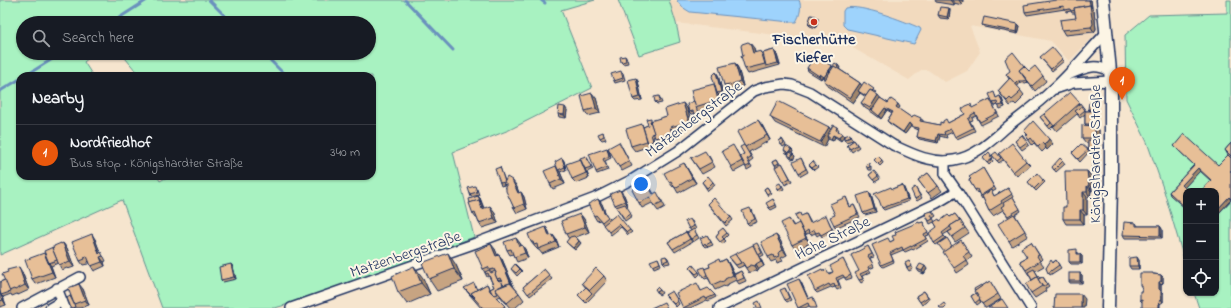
<!DOCTYPE html>
<meta charset="utf-8">
<style>
body{margin:0;font-family:"Indie Flower",sans-serif;background:#242831;color:#f1f3f6}
.controls{position:absolute;right:12px;bottom:12px;display:grid;overflow:hidden;border-radius:8px;box-shadow:0 1px 3px #0004}
.controls button{width:36px;height:36px;display:grid;place-items:center;padding:0;border:0;border-bottom:1px solid #363941;background:#171b24;color:#f1f3f6;font:20px sans-serif}
.you{position:absolute;left:641px;top:184px;width:14px;height:14px;margin:-10px;border:3px solid #fff;border-radius:50%;background:#1a73e8;box-shadow:0 0 0 6px #1a73e833}
.badge{display:grid;place-items:center;width:26px;height:26px;border-radius:50%;background:#ea580c;color:#fff;font-size:13px;font-weight:700}
.pin{position:absolute;translate:-50% -33px;filter:drop-shadow(0 1px 2px #0008)}
.pin::after{content:'';position:absolute;top:21px;width:14px;height:12px;background:inherit;clip-path:polygon(0 0,100% 0,50% 100%)}
.list{margin:0;padding:0;list-style:none}
h2{display:flex;justify-content:space-between;align-items:center;height:52px;margin:0;padding:0 16px;font-size:17px}
h2 small{font-size:13px;font-weight:400;color:#9ea1a6}
.list li{display:grid;grid-template-columns:26px 1fr auto;gap:12px;align-items:center;box-sizing:border-box;height:56px;padding:0 16px;border-top:1px solid #363941}
.list b{display:block;font-size:15px;white-space:nowrap}
.list p{margin:0;font-size:13px;white-space:nowrap;color:#9ea1a6}
.list em{font-size:13px;font-style:normal;color:#9ea1a6}
.icon{flex:none;width:22px;height:22px;fill:none;stroke:currentColor;stroke-width:2;stroke-linecap:round;stroke-linejoin:round}
.map{position:relative;flex:none;width:1231px;height:308px;overflow:hidden}
.search{position:absolute;background:#171b24;box-shadow:0 1px 3px #0004;left:16px;top:16px;width:360px;height:44px;display:flex;align-items:center;gap:10px;box-sizing:border-box;padding:0 14px;border-radius:22px;color:#9ea1a6;font-size:15px}
.panel{position:absolute;background:#171b24;box-shadow:0 1px 3px #0004;left:16px;top:72px;width:360px;height:108px;border-radius:12px}
.map>svg:first-child{display:block}
.built{fill:#f2dabe}
.green{fill:#a8f2c1;stroke:#629090;fill-rule:evenodd}
.water{fill:#9ed3fc;stroke:#6a91bd}
.lines{fill:none;stroke-linecap:round;stroke-linejoin:round}
.stream{stroke:#6a91bd;stroke-width:3}
.minor-casing{stroke:#1b2f5e;stroke-width:12}
.tertiary-casing{stroke:#1b2f5e;stroke-width:15}
.minor{stroke:#fcf5e5;stroke-width:9}
.tertiary{stroke:#fcf5e5;stroke-width:12}
.wall{fill:#c7a482;stroke:#1b2f5e}
.shaded-wall{fill:#a2866a;stroke:#1b2f5e}
.building{fill:#e7bf97;stroke:#1b2f5e}
.poi-dot{fill:#c8321e;stroke:#fcf5e5;stroke-width:1.5}
.labels{text-anchor:middle;stroke-width:4;stroke-linejoin:round;paint-order:stroke}
.poi-label{font-size:16px;font-weight:bold;fill:#1b2f5e;stroke:#fcf5e5}
.street-label{font-size:16px;fill:#1b2f5e;stroke:#fcf5e5}
</style>
<div class="map">
<svg width="1231" height="308" viewBox="0 0 1231 308">
<rect width="100%" height="100%" fill="#f6e5ce"/>
<filter id="ink" filterUnits="userSpaceOnUse"><feTurbulence type="fractalNoise" baseFrequency=".025" numOctaves="2"/><feDisplacementMap in="SourceGraphic" scale="8" xChannelSelector="R" yChannelSelector="G"/><feConvolveMatrix kernelMatrix="1 2 1 2 8 2 1 2 1" color-interpolation-filters="sRGB"/></filter>
<g filter="url(#ink)">
<polygon class="built" points="669,0 1092,0 1097,30 1095,35 1069,61 1051,41 970,26 980,52 967,71 945,82 928,70 921,70 909,80 844,43 676,23"/>
<g class="green">
<path d="M0,0H595L561,10L592,88L509,130L453,152L474,237L306,299L275,308H162L122,200L0,255ZM23,23H369V53H121L140,76H372V176H169L160,181L157,176H20V76H93L84,62L95,53H23Z"/>
<polygon points="618,0 669,0 676,23 680,42 639,55"/>
<polygon points="1227,0 1231,0 1231,308 1199,308 1194,293 1216,293 1216,191 1186,191 1186,266 1164,191 1147,142 1126,99 1125,35 1149,15 1227,13"/>
</g>
<g class="water">
<path d="M678,0H799C802,7 800,15 796,22H791L690,12L682,7L677,1Z"/>
<path d="M845,8C861,4 904,21 920,28L921,30L914,44L852,30L847,29L843,25V11Z"/>
</g>
<g class="lines">
<g class="stream">
<polyline points="209,0 232,23"/>
<polyline points="405,0 453,50"/>
<polyline points="541,0 545,3"/>
<polyline points="111,23 147,0"/>
<polyline points="263,53 286,76"/>
<polyline points="25,76 62,53"/>
<polyline points="0,91 20,79"/>
</g>
<defs>
<g id="minor">
<path d="M1070,74C1086,68 1094,63 1110,71"/>
<polyline points="1055,89 1073,83 1111,81"/>
<polyline points="945,161 945,174 957,191 1031,308"/>
<polyline points="57,288 65,308"/>
<polyline points="22,308 80,277"/>
<polyline points="50,308 62,301"/>
<path d="M291,308L476,243L595,198L633,179L678,151L754,91L765,87L784,84L792,85L810,92L893,145C912,154 932,164 954,160C975,157 992,140 1007,127C1022,115 1038,104 1052,90C1071,73 1088,52 1106,33"/>
<polyline points="719,308 937,203 957,191"/>
</g>
<polyline id="tertiary" points="1103,0 1111,81 1111,188 1108,308"/>
</defs>
<use href="#minor" class="minor-casing"/>
<use href="#tertiary" class="tertiary-casing"/>
<use href="#minor" class="minor"/>
<use href="#tertiary" class="tertiary"/>
</g>
<g class="wall">
<polygon points="935,0 963,0 962,5 954,3 954,5 936,2"/>
<polygon points="1056,0 1091,0 1092,8 1094,10 1096,29 1094,32 1065,35 1062,30 1076,18 1075,13 1072,13 1071,11 1066,12 1065,9 1027,15 1025,12"/>
<polygon points="949,8 950,10 949,19 940,18 938,15"/>
<polygon points="816,16 818,19 816,28 810,26 808,24"/>
<polygon points="1018,24 1020,26 1018,34 984,27 982,25"/>
<polygon points="754,48 755,53 763,53 774,50 776,52 780,65 748,74 745,69 743,56"/>
<polygon points="625,56 627,59 628,63 623,64 621,62"/>
<polygon points="1040,57 1062,59 1064,61 1052,71"/>
<polygon points="735,63 738,68 743,86 733,90 733,89 727,90 724,85"/>
<polygon points="830,64 832,67 838,65 840,68 839,69 860,83 861,85 876,92 875,93 880,98 888,103 900,107 898,109 912,118 923,120 923,122 940,125 943,123 948,123 965,114 973,108 990,99 999,116 981,125 976,116 972,118 973,120 970,121 975,131 957,139 953,132 946,135 947,138 940,136 938,143 919,139 917,137 919,130 916,129 911,126 905,134 889,123 887,121 892,113 887,110 881,119 873,113 865,108 861,103 866,97 860,93 853,103 828,86 824,81 826,79 822,77 821,79 808,71 807,68"/>
<polygon points="1029,71 1043,76 1046,81 1035,91 1023,75 1028,82 1026,84 1020,83 1017,86 1024,95 1021,98 1022,99 1016,105 1014,103 1010,106 998,91 1009,79 1006,74"/>
<polygon points="716,72 718,75 723,94 719,95 721,104 699,112 700,115 696,116 694,114 691,114 689,112 694,101 715,86"/>
<polygon points="623,73 625,80 615,83 614,81"/>
<polygon points="638,81 642,100 635,101 633,99"/>
<polygon points="995,95 996,98 1000,96 1002,99 1005,107 1000,109 998,105 995,106 993,103"/>
<polygon points="659,96 660,98 662,103 657,104 655,102"/>
<polygon points="596,98 600,113 588,116 585,111"/>
<polygon points="1080,103 1086,111 1090,111 1088,109 1095,103 1096,106 1096,111 1094,111 1096,114 1095,126 1099,130 1098,152 1090,151 1088,149 1088,143 1086,143 1082,138 1086,125 1085,124 1085,114 1080,118 1077,114 1057,131 1053,126 1050,129 1040,117"/>
<polygon points="687,108 693,126 674,132 676,138 659,143 655,136 653,137 655,144 650,145 650,146 635,151 631,146 642,124 643,127 648,125 652,121 667,116"/>
<polygon points="567,110 566,118 559,117 558,114"/>
<polygon points="770,116 829,127 830,130 837,127 839,130 838,131 844,136 841,141 835,137 833,141 828,139 824,147 775,123"/>
<polygon points="762,125 770,140 749,152 753,159 749,162 752,167 747,170 745,166 734,172 731,167 736,150 743,163 744,145"/>
<polygon points="1024,131 1053,144 1047,150 1046,148 1042,152 1034,143 1032,145 1026,136 1027,135"/>
<polygon points="603,132 606,139 602,140 600,138"/>
<polygon points="1022,135 1029,145 1022,150 1015,141"/>
<polygon points="851,137 853,140 846,142 844,139"/>
<polygon points="782,139 786,145 783,147 779,141"/>
<polygon points="854,140 859,147 852,152 847,145"/>
<polygon points="1231,143 1231,200 1216,216 1211,181 1200,171 1184,187 1186,191 1186,209 1170,195 1169,192 1194,165 1176,148 1174,146 1218,165 1228,155 1225,150"/>
<polygon points="622,147 632,166 622,171 619,167"/>
<polygon points="607,148 609,150 611,158 605,161 608,170 597,174 596,172"/>
<polygon points="784,150 793,151 792,153 795,156 793,160 790,158 788,155 789,154 786,153"/>
<polygon points="1088,150 1089,152 1080,162 1072,153"/>
<polygon points="991,155 993,158 992,159 993,161 989,165 983,158"/>
<polygon points="992,155 1001,157 1026,161 1030,165 1017,176 1003,160 999,163"/>
<polygon points="586,156 588,159 593,169 587,172 589,178 576,183 572,179 580,159 582,161"/>
<polygon points="709,156 715,167 702,174 691,158"/>
<polygon points="562,158 564,161 566,170 560,172 565,184 553,189 550,184 556,166 558,169"/>
<polygon points="801,158 808,172 801,176 799,173"/>
<polygon points="777,159 780,164 782,163 792,181 785,185 773,161"/>
<polygon points="874,160 882,160 883,163 880,166"/>
<polygon points="1063,161 1065,164 1056,172 1052,167"/>
<polygon points="684,163 696,183 678,193 674,186 673,187 669,182"/>
<polygon points="1098,163 1099,171 1095,171 1093,168"/>
<polygon points="809,165 816,165 818,167 814,170"/>
<polygon points="871,166 871,170 868,170 867,168"/>
<polygon points="500,167 501,170 505,181 516,185 519,193 521,192 524,197 527,209 517,213 514,208 506,188 504,185 501,186 500,183"/>
<polygon points="983,168 996,190 992,192 994,196 1008,188 1021,211 1015,215 1028,236 1012,246 1009,241 1009,218 1003,210 993,216 989,211 983,198 982,199 978,192 977,193 969,180"/>
<polygon points="874,171 880,179 875,182 869,175"/>
<polygon points="1087,171 1091,176 1092,191 1091,191 1090,197 1087,197 1087,215 1084,215 1084,224 1066,224 1063,219 1066,207"/>
<polygon points="928,173 942,191 932,198 918,180"/>
<polygon points="1043,180 1045,182 1036,191 1028,182"/>
<polygon points="702,182 713,182 715,185 708,191"/>
<polygon points="782,185 784,189 780,191 778,189"/>
<polygon points="902,185 904,188 909,201 884,210 882,208 892,189"/>
<polygon points="650,187 654,194 660,197 665,207 658,211 652,203 642,208 639,203"/>
<polygon points="767,187 772,194 768,196 764,189"/>
<polygon points="915,187 922,198 917,201 915,199"/>
<polygon points="477,189 479,195 471,197 470,194"/>
<polygon points="869,192 871,195 876,212 865,215 863,213"/>
<polygon points="624,195 628,206 626,207 632,216 625,221 615,205"/>
<polygon points="846,197 850,207 854,205 860,217 835,228 834,225 835,215"/>
<polygon points="480,198 484,208 494,211 498,223 482,228 479,223 477,218 476,218 473,214"/>
<polygon points="598,199 602,204 606,215 610,219 630,230 632,232 628,235 621,227 611,235 600,220 597,221 594,216"/>
<polygon points="773,199 777,207 771,210 769,208"/>
<polygon points="708,204 731,217 733,220 726,226"/>
<polygon points="752,210 757,222 749,225 747,223"/>
<polygon points="925,213 934,213 936,216 933,218 935,222 940,221 950,217 955,214 969,233 955,242 948,232 952,230 943,235 946,238 936,245 934,243 937,227 934,222 930,224"/>
<polygon points="580,214 584,219 589,232 576,237 581,243 575,250 568,244 566,242 569,239 566,234"/>
<polygon points="806,214 811,223 827,218 834,232 822,237 820,234 817,236 815,233 811,235 809,233 805,235 810,243 796,250 792,245 789,219 794,226 800,225 802,216"/>
<polygon points="685,221 692,221 696,229 694,230 699,238 693,242 687,233 691,231"/>
<polygon points="923,222 929,235 926,236 928,241 913,250 912,249 905,252 903,250 891,255 894,262 883,267 881,265 890,242 894,240"/>
<polygon points="1136,223 1138,226 1160,226 1162,229 1162,238 1125,238 1123,235"/>
<polygon points="546,227 549,232 550,236 556,239 559,247 542,254 539,250 538,250 535,247 531,242"/>
<polygon points="723,228 728,235 724,239 726,241 722,244 716,237 719,233"/>
<polygon points="686,232 692,242 675,252 668,242"/>
<polygon points="707,235 713,245 708,247 707,246 705,247 703,245"/>
<polygon points="776,235 780,240 787,255 781,258 783,261 777,263 776,260 771,262 768,257"/>
<polygon points="95,239 100,253 104,257 106,261 104,262 105,266 94,271 91,266 89,261 88,262 88,264 83,265 80,261"/>
<polygon points="961,240 972,257 967,261 969,265 957,273 954,268"/>
<polygon points="1031,242 1042,259 1040,261 1044,266 1035,271 1040,278 1043,277 1049,286 1045,289 1046,291 1035,298 1031,293 1032,280 1020,261 1027,257"/>
<polygon points="520,243 521,245 525,249 528,258 517,262 513,254 510,255 507,250"/>
<polygon points="62,244 67,248 74,267 68,269 67,268 62,270 58,263 51,266 55,277 36,284 32,279 44,253 46,255"/>
<polygon points="759,245 764,255 760,257 764,266 759,269 758,271 755,270 749,273 745,267 743,265 743,266 738,268 731,260"/>
<polygon points="868,246 874,257 870,258 874,267 869,269 871,272 862,276 864,281 861,283 859,280 859,271"/>
<polygon points="495,249 497,255 499,255 502,259 514,287 519,293 524,300 515,308 510,308 500,296 497,298 506,308 481,308 464,288 478,289 487,284 490,289 494,287 489,276 487,277 483,269"/>
<polygon points="1078,252 1078,254 1080,254 1082,256 1082,264 1071,264 1069,262"/>
<polygon points="666,256 668,258 670,263 665,264 663,262"/>
<polygon points="658,258 661,265 654,268 653,266"/>
<polygon points="726,259 729,264 734,274 741,271 746,281 739,284 736,280 728,284 729,285 725,287 724,286 715,290 712,285 708,278 705,279 703,277 705,269"/>
<polygon points="843,259 852,278 846,280 844,277 838,280 841,288 837,290 835,287 832,288 831,287 817,293 815,291 829,273 833,272"/>
<polygon points="1056,260 1061,268 1050,275 1046,268"/>
<polygon points="1139,260 1139,269 1131,269 1129,266"/>
<polygon points="909,261 913,269 909,271 907,268"/>
<polygon points="231,264 233,267 236,279 223,282 221,280"/>
<polygon points="456,265 463,281 437,291 429,279"/>
<polygon points="690,268 699,272 700,274 697,277"/>
<polygon points="511,269 520,269 522,271 517,276"/>
<polygon points="544,269 552,279 530,296 523,287"/>
<polygon points="917,269 927,269 924,274 919,272"/>
<polygon points="22,272 29,290 18,295 17,294 12,296 11,294 3,297 6,305 0,307 0,282"/>
<polygon points="1080,273 1082,275 1082,283 1070,283 1069,281"/>
<polygon points="1154,274 1161,275 1163,277 1163,283 1161,285 1161,291 1163,293 1163,302 1160,304 1142,302 1140,300 1142,291 1142,288 1140,285"/>
<polygon points="604,276 607,281 586,303 578,295 586,288 582,283"/>
<polygon points="423,278 430,294 407,304 398,292"/>
<polygon points="990,281 1001,299 986,308 985,308 981,302 977,305 971,296 976,293 982,286"/>
<polygon points="801,282 808,299 814,299 809,306 805,308 798,308"/>
<polygon points="698,285 701,291 715,295 716,297 708,301 707,300 690,308 683,308"/>
<polygon points="785,288 791,300 787,302 785,300"/>
<polygon points="83,289 89,305 80,308 71,308 70,296"/>
<polygon points="660,290 662,293 659,295 657,292"/>
<polygon points="924,291 930,299 922,305 916,296"/>
<polygon points="674,294 679,304 676,307 665,295"/>
</g>
<g class="shaded-wall">
<polygon points="950,0 952,0 954,3 954,5"/>
<polygon points="959,0 963,0 962,5"/>
<polygon points="1089,0 1091,0 1092,8 1094,10 1096,29 1094,32 1091,27"/>
<polygon points="949,8 950,10 949,19 947,17"/>
<polygon points="816,16 818,19 816,28 814,25"/>
<polygon points="1018,24 1020,26 1018,34 1017,32"/>
<polygon points="750,43 754,48 756,58 753,53"/>
<polygon points="774,50 776,52 780,65 778,63"/>
<polygon points="735,63 738,68 743,86 740,81"/>
<polygon points="838,65 840,68 834,76 833,74"/>
<polygon points="832,66 833,68 829,71 830,73 826,80 824,77"/>
<polygon points="716,72 718,75 723,94 721,92"/>
<polygon points="820,74 822,77 821,79 819,76"/>
<polygon points="636,78 638,81 642,100 640,97"/>
<polygon points="1018,81 1020,83 1017,87 1015,84"/>
<polygon points="860,83 863,88 858,91 860,93 853,103 850,98"/>
<polygon points="714,84 717,89 717,93 719,95 721,104 718,100"/>
<polygon points="592,93 596,98 600,113 596,108"/>
<polygon points="878,95 882,100 872,110 870,108"/>
<polygon points="1000,96 1002,99 1005,107 1003,105"/>
<polygon points="683,103 687,108 693,126 689,122"/>
<polygon points="1095,103 1096,106 1096,111 1094,109"/>
<polygon points="898,104 900,107 898,110 896,107"/>
<polygon points="565,107 567,110 566,118 564,115"/>
<polygon points="885,108 887,110 881,119 879,116"/>
<polygon points="1094,111 1096,114 1095,127 1093,124"/>
<polygon points="758,120 762,125 770,140"/>
<polygon points="909,123 911,126 905,134 903,132"/>
<polygon points="1095,126 1099,130 1099,143 1095,138"/>
<polygon points="670,127 674,132 676,138 672,133"/>
<polygon points="829,127 832,132 827,136 828,139 824,147 820,142"/>
<polygon points="842,133 844,136 841,141 839,138"/>
<polygon points="938,134 940,136 938,143 936,141"/>
<polygon points="833,135 835,137 833,141 831,139"/>
<polygon points="1049,139 1053,144 1047,150 1044,145"/>
<polygon points="1097,141 1099,143 1098,152 1097,149"/>
<polygon points="607,148 609,150 611,158 609,156"/>
<polygon points="791,149 793,151 791,155 789,153"/>
<polygon points="793,154 795,156 793,160 791,157"/>
<polygon points="562,158 564,161 566,170"/>
<polygon points="580,159 583,164 585,169 589,178 586,173"/>
<polygon points="1097,160 1098,163 1099,171 1097,168"/>
<polygon points="684,163 696,183 692,178"/>
<polygon points="556,166 560,172 565,184 561,179"/>
<polygon points="1198,168 1200,171 1184,188 1182,185"/>
<polygon points="1087,171 1091,176 1092,191 1089,186"/>
<polygon points="512,180 516,185 521,198 518,193"/>
<polygon points="902,185 904,188 909,201 907,199"/>
<polygon points="1087,186 1091,191 1090,197 1087,192"/>
<polygon points="620,190 624,195 628,206 625,201"/>
<polygon points="521,192 524,197 527,209 524,204"/>
<polygon points="869,192 871,195 876,212 874,209"/>
<polygon points="1083,192 1087,197 1087,215 1083,210"/>
<polygon points="478,196 480,198 485,214 482,209 479,200"/>
<polygon points="1229,197 1231,200 1216,216 1216,211"/>
<polygon points="598,199 602,204 607,217 604,212"/>
<polygon points="490,206 494,211 498,223 494,218"/>
<polygon points="1080,210 1084,215 1084,224 1080,219"/>
<polygon points="580,214 584,219 589,232 585,227"/>
<polygon points="799,223 805,235 810,243 806,238"/>
<polygon points="1160,226 1162,229 1162,238 1160,236"/>
<polygon points="546,227 549,232 553,241 549,236"/>
<polygon points="92,234 95,239 102,257 99,254"/>
<polygon points="553,235 556,239 559,247 556,242"/>
<polygon points="776,235 780,240 787,255 783,250"/>
<polygon points="516,238 520,243 522,250 519,246"/>
<polygon points="579,241 581,243 575,250 573,248"/>
<polygon points="63,243 67,248 74,267 70,262"/>
<polygon points="491,244 495,249 500,261 496,256"/>
<polygon points="522,245 525,249 528,258 525,253"/>
<polygon points="753,245 760,257 764,266 761,261"/>
<polygon points="44,253 48,258 49,263 51,266 55,277 52,272"/>
<polygon points="448,253 456,265 463,281 454,269"/>
<polygon points="1080,254 1082,256 1082,264 1080,262"/>
<polygon points="499,255 502,259 515,290 512,285"/>
<polygon points="100,257 104,262 105,266 102,262"/>
<polygon points="1137,257 1139,260 1139,269 1138,266"/>
<polygon points="726,259 729,264 737,280 733,275"/>
<polygon points="231,264 233,267 236,279 234,277"/>
<polygon points="756,264 759,269 758,271 755,266"/>
<polygon points="414,266 423,278 430,294 421,283"/>
<polygon points="925,266 927,269 924,274 922,271"/>
<polygon points="19,267 22,272 29,290 25,285"/>
<polygon points="1080,273 1082,275 1082,283 1080,281"/>
<polygon points="1161,275 1163,277 1163,283 1161,281"/>
<polygon points="799,279 801,282 810,302 808,299"/>
<polygon points="1159,282 1161,285 1161,292 1159,289"/>
<polygon points="79,284 83,289 89,305 85,300"/>
<polygon points="0,289 1,295 3,297 6,305 3,300 0,293"/>
<polygon points="1161,291 1163,293 1163,302 1161,299"/>
<polygon points="1081,294 1085,299 1084,308 1081,308"/>
<polygon points="1159,302 1160,304 1160,308 1159,308"/>
</g>
<g class="building">
<polygon points="1056,0 1089,0 1091,8 1090,5 1074,8 1075,10 1071,11 1070,9 1065,10 1064,6 1025,12 1024,5"/>
<polygon points="1090,5 1093,24 1091,27 1062,30 1060,20 1076,18 1074,8"/>
<polygon points="940,7 949,8 947,17 938,15"/>
<polygon points="811,15 816,16 814,25 808,24"/>
<polygon points="984,17 1018,24 1017,32 982,25"/>
<polygon points="748,42 750,43 753,53 761,51 765,64 745,69 741,56 743,56 741,46 742,44"/>
<polygon points="1052,47 1062,59 1051,69 1040,57"/>
<polygon points="774,50 778,63 766,66 763,53"/>
<polygon points="1013,52 1024,66 1019,70 1026,80 1024,81 1018,81 1015,84 1006,74 1010,71 1005,59"/>
<polygon points="816,54 828,62 827,63 832,66 824,77 820,74 819,76 807,68"/>
<polygon points="625,56 626,61 621,62 620,57"/>
<polygon points="735,63 740,81 730,85 730,84 724,85 719,67"/>
<polygon points="835,63 838,65 837,68 834,66 830,72 829,71"/>
<polygon points="834,66 860,83 850,98 824,81"/>
<polygon points="1024,66 1029,71 1035,66 1043,76 1032,86 1019,70"/>
<polygon points="621,71 623,78 614,81 611,74"/>
<polygon points="716,72 721,92 717,93 712,76"/>
<polygon points="636,78 640,97 633,99 628,80"/>
<polygon points="1010,78 1021,90 1018,93 1019,94 1012,100 1010,98 1007,101 998,91"/>
<polygon points="864,82 874,89 872,91 870,90 866,96 858,91"/>
<polygon points="714,84 718,100 695,107 691,90"/>
<polygon points="870,90 878,95 870,108 861,103"/>
<polygon points="994,92 996,98 1000,96 1003,105 998,106 997,102 993,103 989,94"/>
<polygon points="1070,92 1080,103 1054,126 1044,114"/>
<polygon points="592,93 596,108 585,111 581,96"/>
<polygon points="659,96 660,101 655,102 654,97"/>
<polygon points="880,98 888,103 891,99 898,104 896,107 912,118 914,115 921,118 920,121 940,125 940,122 943,123 943,121 946,119 948,123 965,114 962,109 966,106 971,104 972,108 990,99 997,113 980,122 975,113 971,115 971,117 968,119 973,128 955,137 951,129 944,132 945,135 938,134 936,141 917,137 919,128 914,127 909,123 903,132 887,121 893,112 885,108 879,116 872,110"/>
<polygon points="694,101 698,113 694,114 693,111 689,112 687,104"/>
<polygon points="778,101 829,127 820,142 771,118 770,116"/>
<polygon points="683,103 689,122 670,127 672,133 655,138 650,121 667,116 665,109"/>
<polygon points="1089,103 1095,103 1094,109 1088,109"/>
<polygon points="559,106 565,107 564,115 558,114"/>
<polygon points="1082,106 1085,110 1079,115 1075,111"/>
<polygon points="1085,111 1094,111 1093,124 1085,124"/>
<polygon points="1044,114 1051,123 1048,126 1040,117"/>
<polygon points="651,118 651,121 650,121 654,133 651,134 653,141 648,143 643,127 648,125 646,119"/>
<polygon points="758,120 767,135 745,147 737,132"/>
<polygon points="1033,121 1049,139 1044,145 1042,143 1038,147 1031,138 1029,140 1026,136 1028,135 1024,131"/>
<polygon points="642,124 647,141 631,146 626,129"/>
<polygon points="833,125 837,127 836,130 842,133 839,138 833,135 831,139 827,136"/>
<polygon points="1082,125 1095,126 1095,138 1082,138"/>
<polygon points="603,132 604,136 600,138 598,134"/>
<polygon points="850,134 851,137 844,139 844,136"/>
<polygon points="1184,134 1218,165 1228,155 1231,158 1231,170 1230,171 1231,172 1231,199 1229,197 1216,211 1216,191 1201,191 1211,180 1198,168 1182,185 1188,191 1186,191 1186,208 1169,192 1194,165 1174,146"/>
<polygon points="1022,135 1027,142 1020,147 1015,141"/>
<polygon points="782,139 784,143 781,145 779,141"/>
<polygon points="854,140 857,145 850,149 847,145"/>
<polygon points="1088,140 1097,141 1097,149 1088,149"/>
<polygon points="619,142 629,161 619,167 608,148"/>
<polygon points="1012,143 1026,161 1013,172 999,154"/>
<polygon points="1231,143 1231,156 1225,150"/>
<polygon points="1081,144 1088,150 1078,159 1072,153"/>
<polygon points="733,145 742,161 731,167 722,151"/>
<polygon points="744,145 751,157 747,159 750,165 746,167 740,156 744,154 740,147"/>
<polygon points="786,146 791,149 789,153 784,150"/>
<polygon points="607,148 609,156 603,159 607,167 596,172 589,154"/>
<polygon points="705,151 712,162 699,169 691,158"/>
<polygon points="790,152 793,154 791,157 788,155"/>
<polygon points="989,152 991,155 990,157 992,159 987,163 983,158"/>
<polygon points="996,152 1001,158 997,161 992,155"/>
<polygon points="586,156 591,167 585,169 580,158"/>
<polygon points="878,156 882,160 878,164 874,160"/>
<polygon points="562,158 565,167 558,170 555,162"/>
<polygon points="801,158 806,169 799,173 793,162"/>
<polygon points="1060,158 1063,161 1054,170 1052,167"/>
<polygon points="580,159 586,173 572,179 566,164"/>
<polygon points="777,159 779,163 775,165 773,161"/>
<rect x="1093" y="160" width="4" height="8"/>
<polygon points="813,161 816,165 812,168 809,165"/>
<polygon points="684,163 692,178 675,188 671,181 669,182 664,173"/>
<polygon points="782,163 790,178 783,182 775,167"/>
<polygon points="869,163 870,167 867,168 866,164"/>
<polygon points="556,166 561,179 550,184 544,171"/>
<polygon points="500,167 505,182 500,183 495,169"/>
<polygon points="983,168 994,187 980,196 977,189 975,190 969,180 971,179 969,177"/>
<polygon points="874,171 878,176 873,180 869,175"/>
<polygon points="1065,171 1087,171 1089,186 1087,186 1087,192 1083,192 1083,210 1080,210 1080,219 1063,219 1063,207 1066,207"/>
<polygon points="928,173 938,186 928,193 918,180"/>
<polygon points="1037,173 1043,180 1034,189 1028,182"/>
<polygon points="708,176 713,182 707,188 702,182"/>
<polygon points="507,177 512,180 518,193 521,192 524,204 514,208 506,191 506,184 503,185"/>
<polygon points="646,182 653,194 657,192 662,202 654,206 650,197 639,203 632,190"/>
<polygon points="780,183 782,187 778,189 776,185"/>
<polygon points="902,185 907,199 882,208 879,200 874,194 891,187 892,189"/>
<polygon points="475,186 477,192 470,194 468,188"/>
<polygon points="767,187 770,192 767,194 764,189"/>
<polygon points="915,187 920,196 915,199 911,190"/>
<polygon points="1008,188 1012,194 1001,201 1002,203 989,211 982,196 991,190 994,196"/>
<polygon points="620,190 625,201 615,205 610,194"/>
<polygon points="869,192 874,209 863,213 857,196"/>
<polygon points="478,196 481,202 479,200 470,203 469,199"/>
<polygon points="846,197 850,207 854,205 858,214 834,225 830,217 835,215 830,204"/>
<polygon points="1013,197 1020,209 1008,216 1001,207 1004,205 1003,203"/>
<polygon points="714,198 731,217 725,223 708,204"/>
<polygon points="598,199 604,212 608,217 602,222 596,215 594,216 588,204"/>
<polygon points="773,199 776,205 769,208 766,203"/>
<polygon points="479,200 482,209 490,206 494,218 479,223 475,213 473,214 469,203"/>
<polygon points="625,204 631,213 624,218 616,207"/>
<polygon points="750,208 755,219 747,223 742,211"/>
<polygon points="932,211 934,214 931,215 933,219 929,221 925,213"/>
<polygon points="800,213 801,216 806,214 810,223 826,215 832,229 821,235 819,232 816,233 814,230 809,233 808,230 804,233 795,215"/>
<polygon points="580,214 585,227 566,234 561,221"/>
<polygon points="617,214 630,230 627,232 619,224 609,232 603,225"/>
<polygon points="955,214 961,222 960,220 950,226 950,227 942,233 944,236 934,243 929,233 937,227 934,222 939,219 940,221 948,215 950,217"/>
<polygon points="1014,214 1025,231 1009,241 998,224"/>
<polygon points="690,219 694,226 689,229 685,221"/>
<polygon points="789,219 793,226 799,223 806,238 792,245 781,223"/>
<polygon points="960,220 965,228 952,237 948,232 952,230 950,226"/>
<polygon points="919,222 919,223 923,222 928,232 924,234 926,239 911,247 911,246 903,250 902,247 890,253 893,260 881,265 872,245 888,238 890,242 894,240 892,236 896,235 895,232"/>
<polygon points="1124,222 1136,223 1136,226 1160,226 1160,236 1123,235"/>
<polygon points="546,227 549,236 553,235 556,242 538,249 537,244 534,245 533,242 531,242 528,234"/>
<polygon points="723,228 727,233 722,237 724,239 720,242 716,237 719,233 718,232"/>
<polygon points="694,229 697,235 691,239 687,233"/>
<polygon points="686,232 690,239 673,249 668,242"/>
<polygon points="92,234 99,254 101,252 103,256 100,257 102,262 91,266 87,256 84,257 85,259 80,261 72,242"/>
<polygon points="707,235 711,242 706,245 705,243 703,245 700,238"/>
<polygon points="776,235 783,250 778,253 779,256 774,258 773,255 768,257 761,242"/>
<polygon points="574,236 579,241 573,248 566,242 570,237"/>
<polygon points="516,238 519,246 522,245 525,253 514,257 511,249 507,250 504,242"/>
<polygon points="947,238 952,246 944,252 938,244"/>
<polygon points="961,240 969,252 963,256 966,260 954,268 943,252"/>
<polygon points="1031,242 1039,255 1037,256 1040,261 1026,270 1020,261 1027,257 1021,248"/>
<polygon points="61,243 61,244 63,243 70,262 65,264 64,263 59,265 52,248 54,247 54,246"/>
<polygon points="757,243 762,253 758,255 753,245"/>
<polygon points="491,244 496,256 499,255 511,284 510,283 503,285 500,278 497,279 495,274 496,273 494,269 490,270 488,267 483,269 475,251"/>
<polygon points="753,245 761,261 756,264 755,266 751,265 746,268 743,263 738,259 735,254"/>
<polygon points="868,246 872,254 868,256 873,264 868,267 869,270 860,274 863,279 859,280 855,273 859,271 851,255"/>
<polygon points="53,247 52,248 57,260 49,263 44,251"/>
<polygon points="1077,249 1077,254 1080,254 1080,262 1069,262 1069,250"/>
<polygon points="44,253 52,272 32,279 25,260"/>
<polygon points="448,253 454,269 429,279 422,263"/>
<polygon points="735,254 741,263 736,265 729,257"/>
<polygon points="666,256 668,260 663,262 662,257"/>
<polygon points="1137,257 1138,266 1129,266 1129,258"/>
<polygon points="658,258 660,263 653,266 650,261"/>
<polygon points="719,259 720,262 726,259 733,275 725,279 725,280 722,282 721,281 712,285 704,269 710,267 709,264"/>
<polygon points="843,259 851,275 845,278 843,275 836,278 839,285 835,287 834,284 830,286 829,284 815,291 808,276 822,269 823,271 827,270 829,274 833,272 830,266"/>
<polygon points="1051,260 1053,263 1056,260 1059,265 1048,273 1046,268"/>
<polygon points="909,261 912,266 907,268 905,263"/>
<polygon points="231,264 234,277 221,280 219,267"/>
<polygon points="515,264 520,269 516,273 511,269"/>
<polygon points="920,264 925,266 922,271 917,269"/>
<polygon points="693,265 699,272 696,274 690,268"/>
<polygon points="414,266 421,283 398,292 392,276"/>
<polygon points="19,267 25,285 15,290 14,289 9,291 2,274 8,272 7,270"/>
<polygon points="704,267 707,275 703,277 699,269"/>
<polygon points="596,268 604,276 590,290 582,283"/>
<polygon points="544,269 550,276 528,294 523,287"/>
<polygon points="1034,269 1038,276 1032,280 1028,272"/>
<polygon points="489,270 491,273 495,271 496,273 495,274 497,279 499,281 501,280 503,285 495,289 498,294 494,295 492,293 490,289 494,287 488,273 486,274 485,272"/>
<polygon points="741,271 744,278 737,281 734,275"/>
<rect x="1069" y="273" width="11" height="8"/>
<polygon points="1140,273 1153,273 1153,274 1161,275 1161,281 1159,282 1159,289 1161,291 1161,299 1159,302 1159,308 1142,308 1142,299 1140,300 1140,291 1142,291 1142,286 1140,285"/>
<polygon points="1037,277 1042,286 1031,293 1026,284"/>
<polygon points="1043,277 1047,284 1043,287 1038,279"/>
<polygon points="799,279 808,299 813,297 817,308 810,308 808,303 798,308 787,284"/>
<polygon points="5,280 10,292 1,295 0,291 0,282"/>
<polygon points="990,281 998,294 982,304 974,291"/>
<polygon points="474,283 477,290 471,293 474,298 464,288"/>
<polygon points="510,283 519,293 507,303 495,289"/>
<polygon points="697,283 701,291 708,288 715,295 706,299 705,297 683,308 676,293"/>
<polygon points="79,284 85,300 74,304 68,288"/>
<polygon points="487,284 490,291 505,306 502,308 483,308 474,298 475,297 471,293"/>
<polygon points="981,285 982,286 975,291 974,289"/>
<polygon points="586,287 592,293 584,301 578,295"/>
<polygon points="657,287 660,290 657,292 655,289"/>
<polygon points="785,288 789,298 785,300 780,290"/>
<polygon points="672,291 678,301 674,304 665,295"/>
<polygon points="924,291 928,297 920,302 916,296"/>
<polygon points="0,293 3,300 0,301"/>
<polygon points="976,293 980,299 975,303 971,296"/>
<polygon points="1055,294 1081,294 1081,308 1054,308"/>
<polygon points="70,296 74,304 75,307 72,308 71,308 67,298"/>
<polygon points="1002,299 1008,308 988,308"/>
<polygon points="759,301 762,308 754,308 757,307 755,303"/>
<polygon points="664,302 667,308 651,308"/>
<polygon points="944,303 946,306 944,308 940,308 939,307"/>
</g>
</g>
<circle class="poi-dot" cx="814" cy="22" r="4"/>
<g class="labels">
<g class="poi-label">
<text x="814" y="44">Fischerhütte<tspan x="814" dy="18">Kiefer</tspan></text>
</g>
<g class="street-label">
<text transform="translate(693 118) rotate(-37)" y="6">Matzenbergstraße</text>
<text transform="translate(1094 154) rotate(-90)" y="6">Königshardter Straße</text>
<text transform="translate(832 237) rotate(-26)" y="6">Hohe Straße</text>
<text transform="translate(405 253) rotate(-19)" y="6">Matzenbergstraße</text>
</g>
</g>
</svg>
<div class="controls">
<button>+</button>
<button>−</button>
<button><svg class="icon" aria-label="locate" viewBox="0 0 24 24"><circle cx="12" cy="12" r="6"/><path d="M12 2v4M12 18v4M2 12h4M18 12h4"/></svg></button>
</div>
<div class="you"></div>
<div class="pin badge" style="left:1122px;top:100px">1</div>
<div class="search"><svg class="icon" aria-label="search" viewBox="0 0 24 24"><circle cx="10" cy="10" r="6"/><path d="M15 15l6 6"/></svg>Search here</div>
<section class="panel">
<h2>Nearby<small></small></h2>
<ul class="list">
<li><span class="badge">1</span><div><b>Nordfriedhof</b><p>Bus stop · Königshardter Straße</p></div><em>340 m</em></li>
</ul>
</section>
</div>
